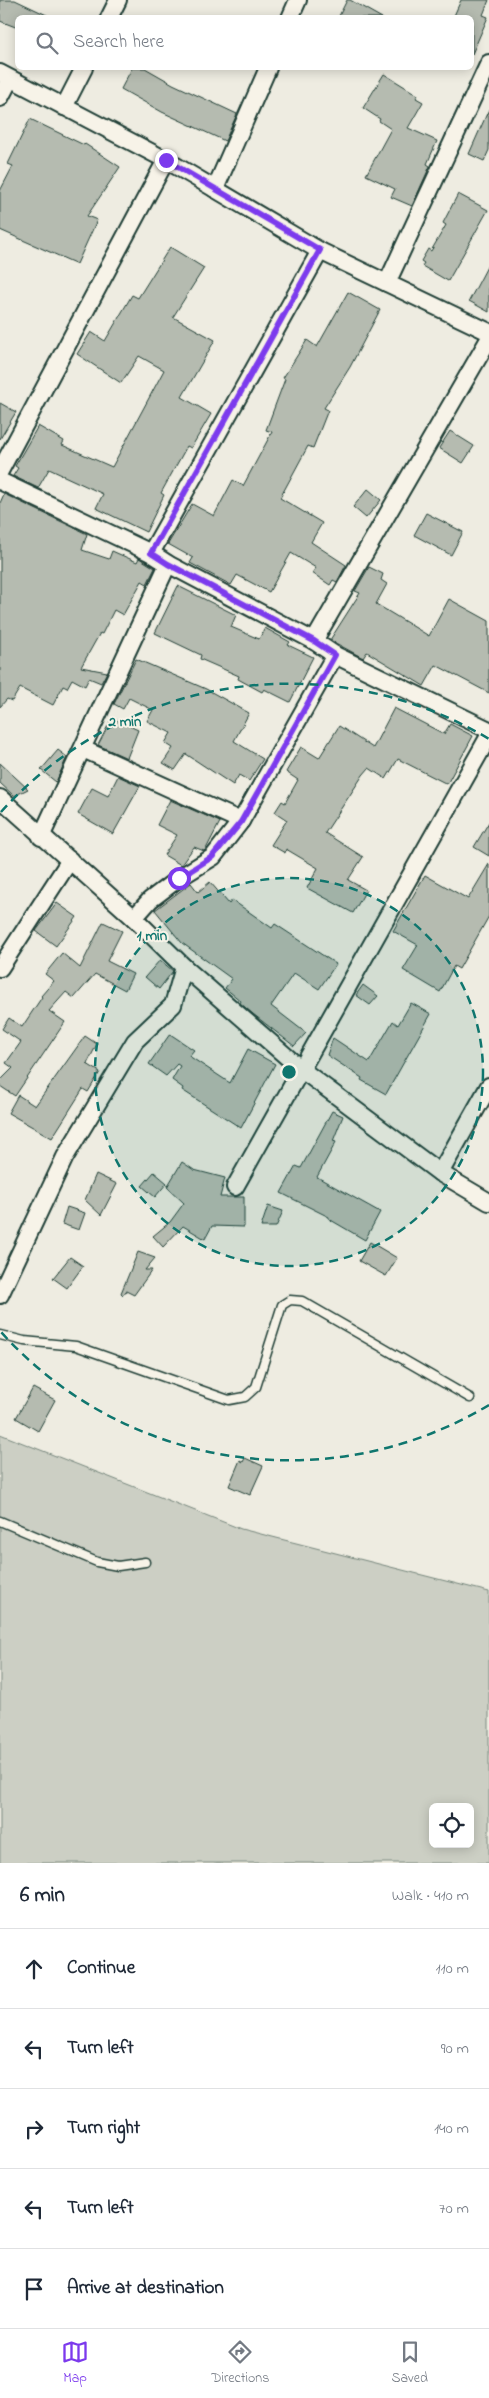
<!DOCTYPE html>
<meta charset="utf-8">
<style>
body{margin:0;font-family:"Indie Flower",sans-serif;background:#f2f2f3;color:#1f2937}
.controls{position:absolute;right:15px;bottom:15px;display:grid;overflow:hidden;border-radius:8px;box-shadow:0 2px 12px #0003}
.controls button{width:45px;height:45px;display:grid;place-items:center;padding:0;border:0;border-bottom:1px solid #e0e1e3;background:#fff;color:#1f2937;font:25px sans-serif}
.stop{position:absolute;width:15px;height:15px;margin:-11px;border:4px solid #7c3aed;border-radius:50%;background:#fff}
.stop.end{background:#7c3aed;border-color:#fff;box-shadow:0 1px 5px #0008}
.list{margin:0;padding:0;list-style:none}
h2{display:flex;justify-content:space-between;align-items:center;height:65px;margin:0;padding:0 20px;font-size:21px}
h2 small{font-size:16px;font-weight:400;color:#747a83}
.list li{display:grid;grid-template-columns:32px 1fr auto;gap:15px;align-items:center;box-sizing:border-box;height:80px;padding:0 20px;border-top:1px solid #e0e1e3}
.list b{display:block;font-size:19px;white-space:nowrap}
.list em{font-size:16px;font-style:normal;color:#747a83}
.icon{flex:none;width:28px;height:28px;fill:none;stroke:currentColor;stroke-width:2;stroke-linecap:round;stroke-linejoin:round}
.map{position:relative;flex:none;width:489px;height:1863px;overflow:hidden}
.search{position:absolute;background:#fff;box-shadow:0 2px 12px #0003;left:15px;right:15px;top:15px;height:55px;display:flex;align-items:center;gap:12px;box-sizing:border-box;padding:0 18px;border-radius:8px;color:#747a83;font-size:19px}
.sheet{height:465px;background:#fff}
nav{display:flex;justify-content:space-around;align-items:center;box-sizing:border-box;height:70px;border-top:1px solid #e0e1e3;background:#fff;font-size:14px;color:#747a83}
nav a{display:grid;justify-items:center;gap:2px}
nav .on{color:#7c3aed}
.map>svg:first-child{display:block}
.green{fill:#cccfc4;stroke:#76867c;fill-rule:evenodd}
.building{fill:#b5bbb0;stroke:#1f3d34}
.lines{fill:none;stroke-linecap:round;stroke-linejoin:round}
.service-casing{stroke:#1f3d34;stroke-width:11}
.minor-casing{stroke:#1f3d34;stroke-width:20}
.service{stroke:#f7f3e8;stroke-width:8}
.minor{stroke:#f7f3e8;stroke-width:16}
.route{stroke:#7c3aed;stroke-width:6}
.ring{fill:none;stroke:#0f766e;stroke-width:2.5;stroke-dasharray:9 6}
.centre{fill:#0f766e;stroke:#f7f3e8;stroke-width:2.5}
.ring-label{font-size:15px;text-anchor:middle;font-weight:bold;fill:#0f766e;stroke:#f7f3e8;stroke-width:4;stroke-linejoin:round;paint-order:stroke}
</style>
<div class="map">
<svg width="489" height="1863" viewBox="0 0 489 1863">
<rect width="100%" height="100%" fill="#eeece1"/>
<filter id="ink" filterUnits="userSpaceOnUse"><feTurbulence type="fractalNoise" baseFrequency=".02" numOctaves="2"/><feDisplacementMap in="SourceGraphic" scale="10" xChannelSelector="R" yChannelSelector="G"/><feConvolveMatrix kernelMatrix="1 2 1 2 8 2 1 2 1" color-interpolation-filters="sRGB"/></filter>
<g filter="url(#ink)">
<path class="green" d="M0,1434L241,1529L489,1592V1863H0ZM433,1807H470V1844H433Z"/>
<g class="building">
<polygon points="0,0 15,0 53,18 18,18 18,28 0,21"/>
<polygon points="347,0 350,0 382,18 338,18"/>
<polygon points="461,0 489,0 483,15 488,17 472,54 472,18 453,18"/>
<polygon points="132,68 145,68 173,84 237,114 225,141 162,112 121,89"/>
<polygon points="384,74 418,95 416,98 423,102 408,128 437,141 427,164 430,166 412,206 391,197 395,189 366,175 391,129 379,121 380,119 363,108"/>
<polygon points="489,109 489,150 484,161 469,154"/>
<polygon points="30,119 84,145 85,144 120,167 87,216 97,220 77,264 0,230 0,191 13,166 8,164"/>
<polygon points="458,194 488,210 448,281 422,266 424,263 421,261 428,249 431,251 446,225 443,223"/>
<polygon points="170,247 204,268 173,317 215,340 182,397 211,414 191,448 187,446 161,493 164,495 146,532 96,508 103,494 49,469 38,488 13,476 18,468 15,466 38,426 64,441 62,445 112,467 164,370 139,356 121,383 77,354 91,332 105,341 132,295 138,298"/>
<polygon points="489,263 489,312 469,301"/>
<polygon points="348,292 380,310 350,367 324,408 328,410 313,448 308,446 280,498 322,523 311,542 346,565 337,582 333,580 330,585 312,573 316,568 291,553 269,592 237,575 231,585 190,563 193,558 168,544 192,504 214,516 233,480 243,486 272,432 266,430 285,379 283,378 307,340 317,347"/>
<polygon points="0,403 16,412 0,439"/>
<polygon points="450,431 474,446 463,463 439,448"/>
<polygon points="368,489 381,500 366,518 353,507"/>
<polygon points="4,494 87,534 82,550 109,559 112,551 137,562 139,558 155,568 147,584 142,581 123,615 114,610 102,634 100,633 81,667 107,672 101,683 89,678 85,686 72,679 67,688 63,686 53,705 20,688 12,701 7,699 0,707 0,503"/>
<polygon points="426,513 463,532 451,555 414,535"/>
<polygon points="369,567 383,574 381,580 387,584 376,604 429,636 449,599 489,621 489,693 436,665 424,686 367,652 363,658 330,640 360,593 355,591"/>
<polygon points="178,586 236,615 231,627 259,639 265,628 290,642 288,645 313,657 290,702 264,689 262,692 238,679 239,676 200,659 201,655 155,633"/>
<polygon points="136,659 206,689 249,713 234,741 263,759 249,781 239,775 233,785 186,754 175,770 163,763 173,748 165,743 171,733 147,721 153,710 129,698 123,709 114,704"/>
<polygon points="394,708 444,734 450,724 473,736 447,784 398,759 386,779 369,768 363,775 325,833 363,857 348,880 366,890 353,913 307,888 318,868 286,849 285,853 271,845 287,820 275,812 282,801 285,803 298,780 286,772 301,747 319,758 339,726 373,748"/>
<polygon points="112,718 138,730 127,758 98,745"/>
<polygon points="58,750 67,757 56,782 41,770"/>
<polygon points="0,763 28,789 14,796 0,783"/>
<polygon points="118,776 140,786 113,834 78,814 92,788 108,796"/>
<polygon points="170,800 220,822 206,849 204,851 194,847 181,865 164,855 177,835 157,825"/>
<polygon points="489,822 489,856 474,847"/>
<polygon points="489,864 489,916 459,969 454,966 440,992 403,970 418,945 393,931 425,875 468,899"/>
<polygon points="210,882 229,904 232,900 272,928 275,924 336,964 319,989 294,973 271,1006 306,1033 294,1046 253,1014 240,1003 241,1001 225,988 232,979 182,943 155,910 191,883 198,892"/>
<polygon points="57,903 77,917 56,946 36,931"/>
<polygon points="103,922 122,931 107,961 133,974 125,990 95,974 74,998 66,992 49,1011 65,1022 15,1096 0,1086 0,1081 13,1068 6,1063 21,1042 2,1029 9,1018 22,1027 42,997 41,996 54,981 45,974 62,953 80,968"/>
<polygon points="160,960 173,971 159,989 145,977"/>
<polygon points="363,985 378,996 370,1005 356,995"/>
<polygon points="411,1003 431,1014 386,1094 361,1080 362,1078 327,1055 333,1038 369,1062 393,1021 398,1025"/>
<polygon points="170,1034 194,1050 189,1056 230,1083 248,1049 275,1064 241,1128 182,1090 183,1088 172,1080 180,1066 177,1064 166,1076 149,1064"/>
<polygon points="85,1036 97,1044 87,1064 100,1072 88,1092 83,1089 52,1138 8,1113 18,1095 35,1106"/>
<polygon points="332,1111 343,1116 333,1141 336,1142 317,1177 380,1212 365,1240 329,1219 329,1217 281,1193 296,1166 301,1168"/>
<polygon points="182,1162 194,1170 225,1178 220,1197 244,1197 244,1227 212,1226 205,1239 183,1226 163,1247 153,1236 170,1222 184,1203 167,1187"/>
<polygon points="154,1172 167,1183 155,1197 142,1186"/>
<polygon points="96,1174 117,1184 101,1215 85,1200"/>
<polygon points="268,1206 283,1211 276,1227 261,1227"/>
<polygon points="67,1207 85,1213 79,1230 62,1224"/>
<polygon points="370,1242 397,1258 386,1276 359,1261"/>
<polygon points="138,1252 155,1258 145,1270 152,1270 134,1295 126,1291 123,1295 121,1293"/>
<polygon points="70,1257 83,1266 67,1288 53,1278"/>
<polygon points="33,1388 55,1400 38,1431 16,1418"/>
<polygon points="245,1458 263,1466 250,1495 229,1486 240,1460 243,1462"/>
</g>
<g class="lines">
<defs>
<g id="service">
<polyline points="0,1335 24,1341 76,1346 229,1400 245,1397 256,1387 282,1305 290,1300 302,1301 470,1398"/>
<polyline points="0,1521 97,1562 118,1566 145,1562"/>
</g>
<g id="minor">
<polyline points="109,18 118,0"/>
<polyline points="290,18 298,0"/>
<polyline points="0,73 166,160 320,251 489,332"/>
<polyline points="0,98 10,79"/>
<polyline points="64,107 84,68"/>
<polyline points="215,189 268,68"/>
<polyline points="387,283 489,63"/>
<polyline points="0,471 166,160"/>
<polyline points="0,481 151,553 168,564 314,641 335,655 489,730"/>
<polyline points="151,553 320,251"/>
<polyline points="314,641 489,339"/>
<polyline points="83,749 241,821"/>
<polyline points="0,798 134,918 184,967 173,1005 135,1041 65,1157 0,1295"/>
<polyline points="41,837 168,564"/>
<polyline points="134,918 150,900 179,878 213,857 241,821 335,655"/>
<polyline points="184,967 302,1070 440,1173 489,1202"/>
<polyline points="0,968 70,860"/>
<polyline points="440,1173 489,1086"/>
<polyline points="235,1187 489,736"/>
</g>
</defs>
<use href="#service" class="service-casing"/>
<use href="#minor" class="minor-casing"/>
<use href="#service" class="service"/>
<use href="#minor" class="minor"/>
</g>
</g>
<g class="lines" filter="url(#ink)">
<polyline class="route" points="166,160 320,250 151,553 168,564 314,641 335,655 241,822 212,857 179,878"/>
</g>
<circle cx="289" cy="1072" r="194" fill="#0f766e" fill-opacity=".12"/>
<g class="ring">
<circle cx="289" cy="1072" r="194"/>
<path d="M489 1405A388 388 0 0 1 1 1332M1 812A388 388 0 0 1 489 739"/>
</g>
<circle cx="289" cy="1072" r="8" class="centre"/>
<g class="ring-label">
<text x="125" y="726">2 min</text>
<text x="152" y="940">1 min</text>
</g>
</svg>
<div class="controls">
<button><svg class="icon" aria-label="locate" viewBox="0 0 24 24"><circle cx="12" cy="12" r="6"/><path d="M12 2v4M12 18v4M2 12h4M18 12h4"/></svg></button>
</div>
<div class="stop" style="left:179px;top:878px"></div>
<div class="stop end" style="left:166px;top:160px"></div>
<div class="search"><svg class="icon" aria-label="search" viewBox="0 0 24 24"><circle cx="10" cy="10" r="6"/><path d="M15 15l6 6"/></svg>Search here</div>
</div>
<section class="sheet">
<h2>6 min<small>Walk · 410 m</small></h2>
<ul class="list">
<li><svg class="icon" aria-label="ahead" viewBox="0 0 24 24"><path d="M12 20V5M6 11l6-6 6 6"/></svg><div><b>Continue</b></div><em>110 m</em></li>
<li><svg class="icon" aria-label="left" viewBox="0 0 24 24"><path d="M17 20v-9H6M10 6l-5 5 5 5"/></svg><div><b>Turn left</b></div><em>90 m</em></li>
<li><svg class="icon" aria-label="right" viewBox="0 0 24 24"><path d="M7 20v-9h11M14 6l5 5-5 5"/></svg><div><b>Turn right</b></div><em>140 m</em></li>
<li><svg class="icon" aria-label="left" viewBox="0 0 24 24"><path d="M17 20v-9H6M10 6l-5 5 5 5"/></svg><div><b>Turn left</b></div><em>70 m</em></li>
<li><svg class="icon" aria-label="arrive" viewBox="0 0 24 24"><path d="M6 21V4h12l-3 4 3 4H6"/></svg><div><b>Arrive at destination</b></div></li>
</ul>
</section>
<nav>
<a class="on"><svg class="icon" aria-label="map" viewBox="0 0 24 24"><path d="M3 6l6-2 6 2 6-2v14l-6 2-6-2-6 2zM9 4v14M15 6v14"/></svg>Map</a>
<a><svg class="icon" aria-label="directions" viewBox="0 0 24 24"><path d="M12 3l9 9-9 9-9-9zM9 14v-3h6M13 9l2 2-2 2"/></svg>Directions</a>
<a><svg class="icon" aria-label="saved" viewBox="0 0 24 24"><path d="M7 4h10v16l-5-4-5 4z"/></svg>Saved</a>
</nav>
